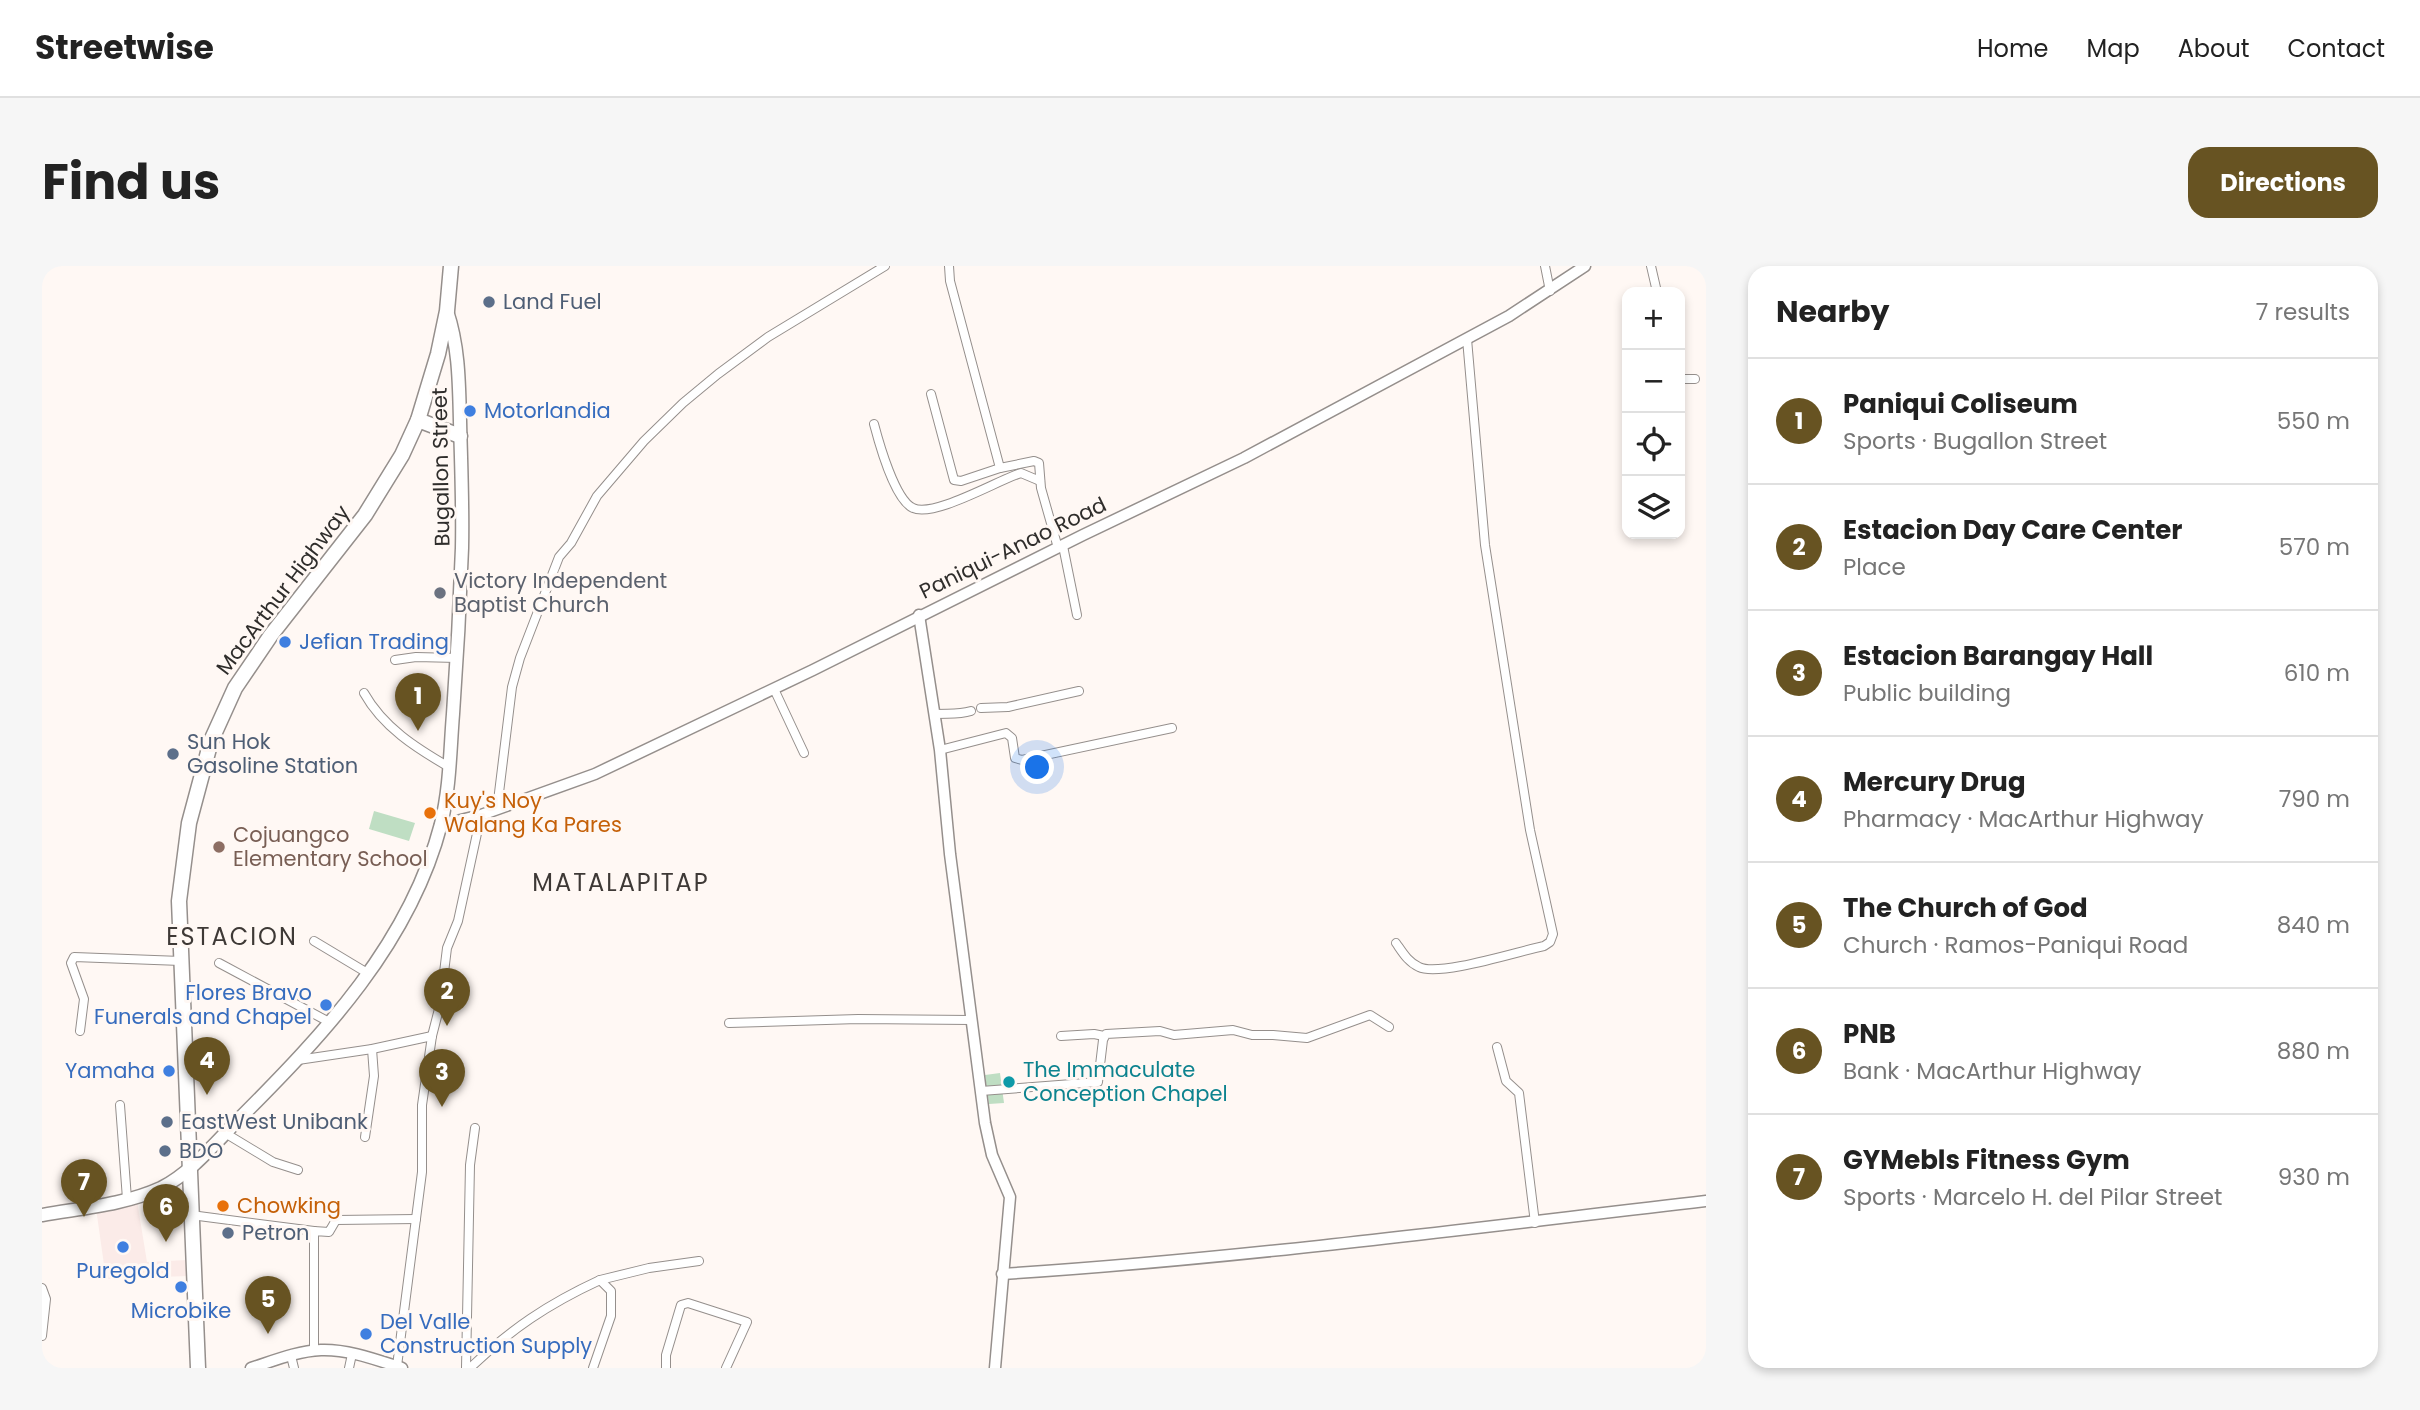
<!DOCTYPE html>
<meta charset="utf-8">
<style>
body{margin:0;font-family:Poppins,sans-serif;background:#f6f6f6;color:#222}
.controls{position:absolute;right:21px;top:21px;display:grid;overflow:hidden;border-radius:14px;box-shadow:0 4px 10px #0003}
.controls button{width:63px;height:63px;display:grid;place-items:center;padding:0;border:0;border-bottom:2px solid #e0e0e0;background:#fff;color:#222;font:35px sans-serif}
.you{position:absolute;left:996px;top:502px;width:24px;height:24px;margin:-18px;border:5px solid #fff;border-radius:50%;background:#1a73e8;box-shadow:0 0 0 10px #1a73e833}
.badge{display:grid;place-items:center;width:46px;height:46px;border-radius:50%;background:#675322;color:#fff;font-size:23px;font-weight:700}
.pin{position:absolute;translate:-50% -58px;filter:drop-shadow(0 2px 4px #0008)}
.pin::after{content:'';position:absolute;top:37px;width:24px;height:21px;background:inherit;clip-path:polygon(0 0,100% 0,50% 100%)}
.list{margin:0;padding:0;list-style:none}
h2{display:flex;justify-content:space-between;align-items:center;height:91px;margin:0;padding:0 28px;font-size:30px}
h2 small{font-size:23px;font-weight:400;color:#767676}
.list li{display:grid;grid-template-columns:46px 1fr auto;gap:21px;align-items:center;box-sizing:border-box;height:126px;padding:0 28px;border-top:2px solid #e0e0e0}
.list b{display:block;font-size:26px;white-space:nowrap}
.list p{margin:0;font-size:23px;white-space:nowrap;color:#767676}
.list em{font-size:23px;font-style:normal;color:#767676}
.icon{flex:none;width:38px;height:38px;fill:none;stroke:currentColor;stroke-width:2;stroke-linecap:round;stroke-linejoin:round}
.map{position:relative;flex:none;width:1664px;height:1102px;overflow:hidden;border-radius:21px}
header{display:flex;align-items:center;gap:42px;box-sizing:border-box;height:98px;padding:0 35px;background:#fff;border-bottom:2px solid #e0e0e0}
header strong{font-size:33px}
nav{display:flex;gap:38px;margin-inline-start:auto;font-size:24px}
.intro{display:flex;align-items:center;justify-content:space-between;box-sizing:border-box;height:168px;padding:0 42px}
h1{margin:0;font-size:49px}
.button{padding:18px 32px;border-radius:21px;background:#675322;color:#fff;font-size:24px;font-weight:700}
main{display:flex;gap:42px;padding:0 42px}
aside{flex:1;background:#fff;border-radius:21px;box-shadow:0 4px 10px #0003}
.map>svg:first-child{display:block}
.commercial{fill:#fbebe8}
.green{fill:#bfdec3}
.lines{fill:none;stroke-linecap:round;stroke-linejoin:round}
.street-casing{stroke:#958f8c;stroke-width:10}
.secondary-casing{stroke:#958f8c;stroke-width:13}
.primary-casing{stroke:#958f8c;stroke-width:15}
.highway-casing{stroke:#958f8c;stroke-width:17}
.street{stroke:#fff;stroke-width:8}
.secondary{stroke:#fff;stroke-width:10}
.primary{stroke:#fff;stroke-width:12}
.highway{stroke:#fff;stroke-width:14}
.service-dot{fill:#5c6f8a;stroke:#fff8f4;stroke-width:2.5}
.shop-dot{fill:#3f7fe0;stroke:#fff8f4;stroke-width:2.5}
.worship-dot{fill:#6b7280;stroke:#fff8f4;stroke-width:2.5}
.food-dot{fill:#e8710a;stroke:#fff8f4;stroke-width:2.5}
.education-dot{fill:#8d6e63;stroke:#fff8f4;stroke-width:2.5}
.culture-dot{fill:#0f9aa8;stroke:#fff8f4;stroke-width:2.5}
.labels{text-anchor:middle;stroke-width:6;stroke-linejoin:round;paint-order:stroke}
.service-label{font-size:21px;fill:#4e5e75;stroke:#fff8f4;text-anchor:start}
.shop-label{font-size:21px;fill:#366cbe;stroke:#fff8f4;text-anchor:start}
.street-label{font-size:21px;fill:#2f2d2b;stroke:#fff8f4}
.worship-label{font-size:21px;fill:#5b616d;stroke:#fff8f4;text-anchor:start}
.food-label{font-size:21px;fill:#c56008;stroke:#fff8f4;text-anchor:start}
.education-label{font-size:21px;fill:#785e54;stroke:#fff8f4;text-anchor:start}
.culture-label{font-size:21px;fill:#0d838f;stroke:#fff8f4;text-anchor:start}
.quarter-label{font-size:24px;letter-spacing:2px;fill:#3e3936;stroke:#fff8f4}
</style>
<header>
<strong>Streetwise</strong>
<nav><a>Home</a><a>Map</a><a>About</a><a>Contact</a></nav>
</header>
<div class="intro"><h1>Find us</h1><a class="button">Directions</a></div>
<main>
<div class="map">
<svg width="1664" height="1102" viewBox="0 0 1664 1102">
<rect width="100%" height="100%" fill="#fff8f4"/>
<polygon class="commercial" points="95,935 105,996 145,994 146,1010 64,1013 54,942"/>
<g class="green">
<polygon points="332,545 373,557 367,575 327,563"/>
<polygon points="958,807 962,837 947,838 943,809"/>
</g>
<g class="lines">
<defs>
<g id="street">
<polyline points="907,0 908,15 958,202 992,195 997,197 999,222 1016,282"/>
<polyline points="1503,0 1508,25"/>
<polyline points="1609,0 1615,26"/>
<polyline points="1638,113 1653,113"/>
<polyline points="889,128 912,214 919,215 958,202"/>
<path d="M832,158C837,177 853,234 871,242C892,252 956,214 979,207L998,215"/>
<polyline points="1021,280 1035,349"/>
<polyline points="353,394 374,391 415,392"/>
<polyline points="732,423 762,487"/>
<path d="M322,427C341,461 374,482 407,501"/>
<polyline points="939,442 966,441 1037,425"/>
<path d="M893,448C906,447 916,449 929,445"/>
<polyline points="898,484 964,467 970,472 973,492 980,494 1130,462"/>
<polyline points="455,543 470,421 478,392 517,291 529,277 555,230 602,175 641,137 676,108 726,71 843,0"/>
<polyline points="272,675 327,708"/>
<path d="M1354,677C1361,687 1366,696 1377,701C1397,711 1477,685 1502,680L1508,676L1511,668L1488,564L1443,279L1425,73"/>
<polyline points="177,697 289,757"/>
<polyline points="687,757 816,753 929,754"/>
<polyline points="38,765 42,733 29,697 32,691 139,695"/>
<polyline points="1019,770 1052,768 1062,770"/>
<polyline points="1455,781 1464,815 1477,827 1493,957"/>
<polyline points="256,794 330,783 390,770"/>
<polyline points="939,825 1056,816 1061,774 1064,768 1118,765 1132,769 1191,764 1210,769 1231,769 1265,772 1328,749 1347,761"/>
<polyline points="78,839 85,933"/>
<polyline points="183,867 231,896 256,904"/>
<polyline points="323,871 332,810 330,783"/>
<polyline points="149,949 272,965"/>
<polyline points="558,1014 607,1002 657,995"/>
<polyline points="0,1022 4,1033 0,1070"/>
<polyline points="272,1085 272,965 287,966 294,954 374,953"/>
<polyline points="249,1090 252,1102"/>
<polyline points="355,1100 380,906 380,839 390,770 398,739 405,682 416,655 439,549"/>
<polyline points="307,1102 310,1088"/>
<polyline points="424,1102 428,899 433,862"/>
<path d="M428,1102C469,1063 506,1038 558,1014L569,1025V1050L551,1102"/>
<polyline points="624,1102 624,1089 639,1039 646,1037 705,1056 684,1102"/>
</g>
<g id="secondary">
<polyline points="877,349 898,484 908,588 943,857 950,889 968,931 953,1102"/>
<polyline points="398,559 439,549 553,508 771,404 1041,269 1202,192 1467,50 1543,0"/>
<path d="M960,1008C1195,993 1430,962 1664,935"/>
<path d="M209,1102C231,1095 255,1085 279,1084C306,1083 335,1094 360,1102"/>
</g>
<path id="primary" d="M0,949C39,942 82,939 119,922C149,907 174,876 198,852C282,768 368,677 399,558C408,522 408,485 411,448C415,393 418,338 420,282C421,240 419,197 418,155C417,117 417,81 405,45"/>
<g id="highway">
<polyline points="376,154 418,170"/>
<polyline points="156,1102 137,635 147,557 169,475 193,422 229,369 323,249 360,189 376,154 396,88 405,45 409,0"/>
</g>
</defs>
<use href="#street" class="street-casing"/>
<use href="#secondary" class="secondary-casing"/>
<use href="#primary" class="primary-casing"/>
<use href="#highway" class="highway-casing"/>
<use href="#street" class="street"/>
<use href="#secondary" class="secondary"/>
<use href="#primary" class="primary"/>
<use href="#highway" class="highway"/>
</g>
<g class="service-dot">
<circle cx="447" cy="36" r="7"/>
<circle cx="131" cy="488" r="7"/>
<circle cx="125" cy="856" r="7"/>
<circle cx="123" cy="885" r="7"/>
<circle cx="186" cy="967" r="7"/>
</g>
<g class="shop-dot">
<circle cx="428" cy="145" r="7"/>
<circle cx="243" cy="376" r="7"/>
<circle cx="284" cy="739" r="7"/>
<circle cx="127" cy="805" r="7"/>
<circle cx="81" cy="981" r="7"/>
<circle cx="139" cy="1021" r="7"/>
<circle cx="324" cy="1068" r="7"/>
</g>
<circle class="worship-dot" cx="398" cy="327" r="7"/>
<g class="food-dot">
<circle cx="388" cy="547" r="7"/>
<circle cx="181" cy="940" r="7"/>
</g>
<circle class="education-dot" cx="177" cy="581" r="7"/>
<circle class="culture-dot" cx="967" cy="816" r="7"/>
<g class="labels">
<g class="service-label">
<text x="461" y="43">Land Fuel</text>
<text x="145" y="483">Sun Hok<tspan x="145" dy="24">Gasoline Station</tspan></text>
<text x="139" y="863">EastWest Unibank</text>
<text x="137" y="892">BDO</text>
<text x="200" y="974">Petron</text>
</g>
<g class="shop-label">
<text x="442" y="152">Motorlandia</text>
<text x="257" y="383">Jefian Trading</text>
<text x="270" y="734" text-anchor="end">Flores Bravo<tspan x="270" dy="24">Funerals and Chapel</tspan></text>
<text x="113" y="812" text-anchor="end">Yamaha</text>
<text x="81" y="1012" text-anchor="middle">Puregold</text>
<text x="139" y="1052" text-anchor="middle">Microbike</text>
<text x="338" y="1063">Del Valle<tspan x="338" dy="24">Construction Supply</tspan></text>
</g>
<g class="street-label">
<text transform="translate(399 201) rotate(-91)" y="7">Bugallon Street</text>
<text transform="translate(971 282) rotate(-26)" y="7">Paniqui-Anao Road</text>
<text transform="translate(241 324) rotate(-53)" y="7">MacArthur Highway</text>
</g>
<g class="worship-label">
<text x="412" y="322">Victory Independent<tspan x="412" dy="24">Baptist Church</tspan></text>
</g>
<g class="food-label">
<text x="402" y="542">Kuy's Noy<tspan x="402" dy="24">Walang Ka Pares</tspan></text>
<text x="195" y="947">Chowking</text>
</g>
<g class="education-label">
<text x="191" y="576">Cojuangco<tspan x="191" dy="24">Elementary School</tspan></text>
</g>
<g class="culture-label">
<text x="981" y="811">The Immaculate<tspan x="981" dy="24">Conception Chapel</tspan></text>
</g>
<g class="quarter-label">
<text x="579" y="625">MATALAPITAP</text>
<text x="190" y="679">ESTACION</text>
</g>
</g>
</svg>
<div class="controls">
<button>+</button>
<button>−</button>
<button><svg class="icon" aria-label="locate" viewBox="0 0 24 24"><circle cx="12" cy="12" r="6"/><path d="M12 2v4M12 18v4M2 12h4M18 12h4"/></svg></button>
<button><svg class="icon" aria-label="layers" viewBox="0 0 24 24"><path d="M12 4l9 5-9 5-9-5zM3 14l9 5 9-5"/></svg></button>
</div>
<div class="you"></div>
<div class="pin badge" style="left:376px;top:465px">1</div>
<div class="pin badge" style="left:405px;top:760px">2</div>
<div class="pin badge" style="left:400px;top:841px">3</div>
<div class="pin badge" style="left:165px;top:829px">4</div>
<div class="pin badge" style="left:226px;top:1068px">5</div>
<div class="pin badge" style="left:124px;top:976px">6</div>
<div class="pin badge" style="left:42px;top:951px">7</div>
</div>
<aside>
<h2>Nearby<small>7 results</small></h2>
<ul class="list">
<li><span class="badge">1</span><div><b>Paniqui Coliseum</b><p>Sports · Bugallon Street</p></div><em>550 m</em></li>
<li><span class="badge">2</span><div><b>Estacion Day Care Center</b><p>Place</p></div><em>570 m</em></li>
<li><span class="badge">3</span><div><b>Estacion Barangay Hall</b><p>Public building</p></div><em>610 m</em></li>
<li><span class="badge">4</span><div><b>Mercury Drug</b><p>Pharmacy · MacArthur Highway</p></div><em>790 m</em></li>
<li><span class="badge">5</span><div><b>The Church of God</b><p>Church · Ramos-Paniqui Road</p></div><em>840 m</em></li>
<li><span class="badge">6</span><div><b>PNB</b><p>Bank · MacArthur Highway</p></div><em>880 m</em></li>
<li><span class="badge">7</span><div><b>GYMebls Fitness Gym</b><p>Sports · Marcelo H. del Pilar Street</p></div><em>930 m</em></li>
</ul>
</aside>
</main>
